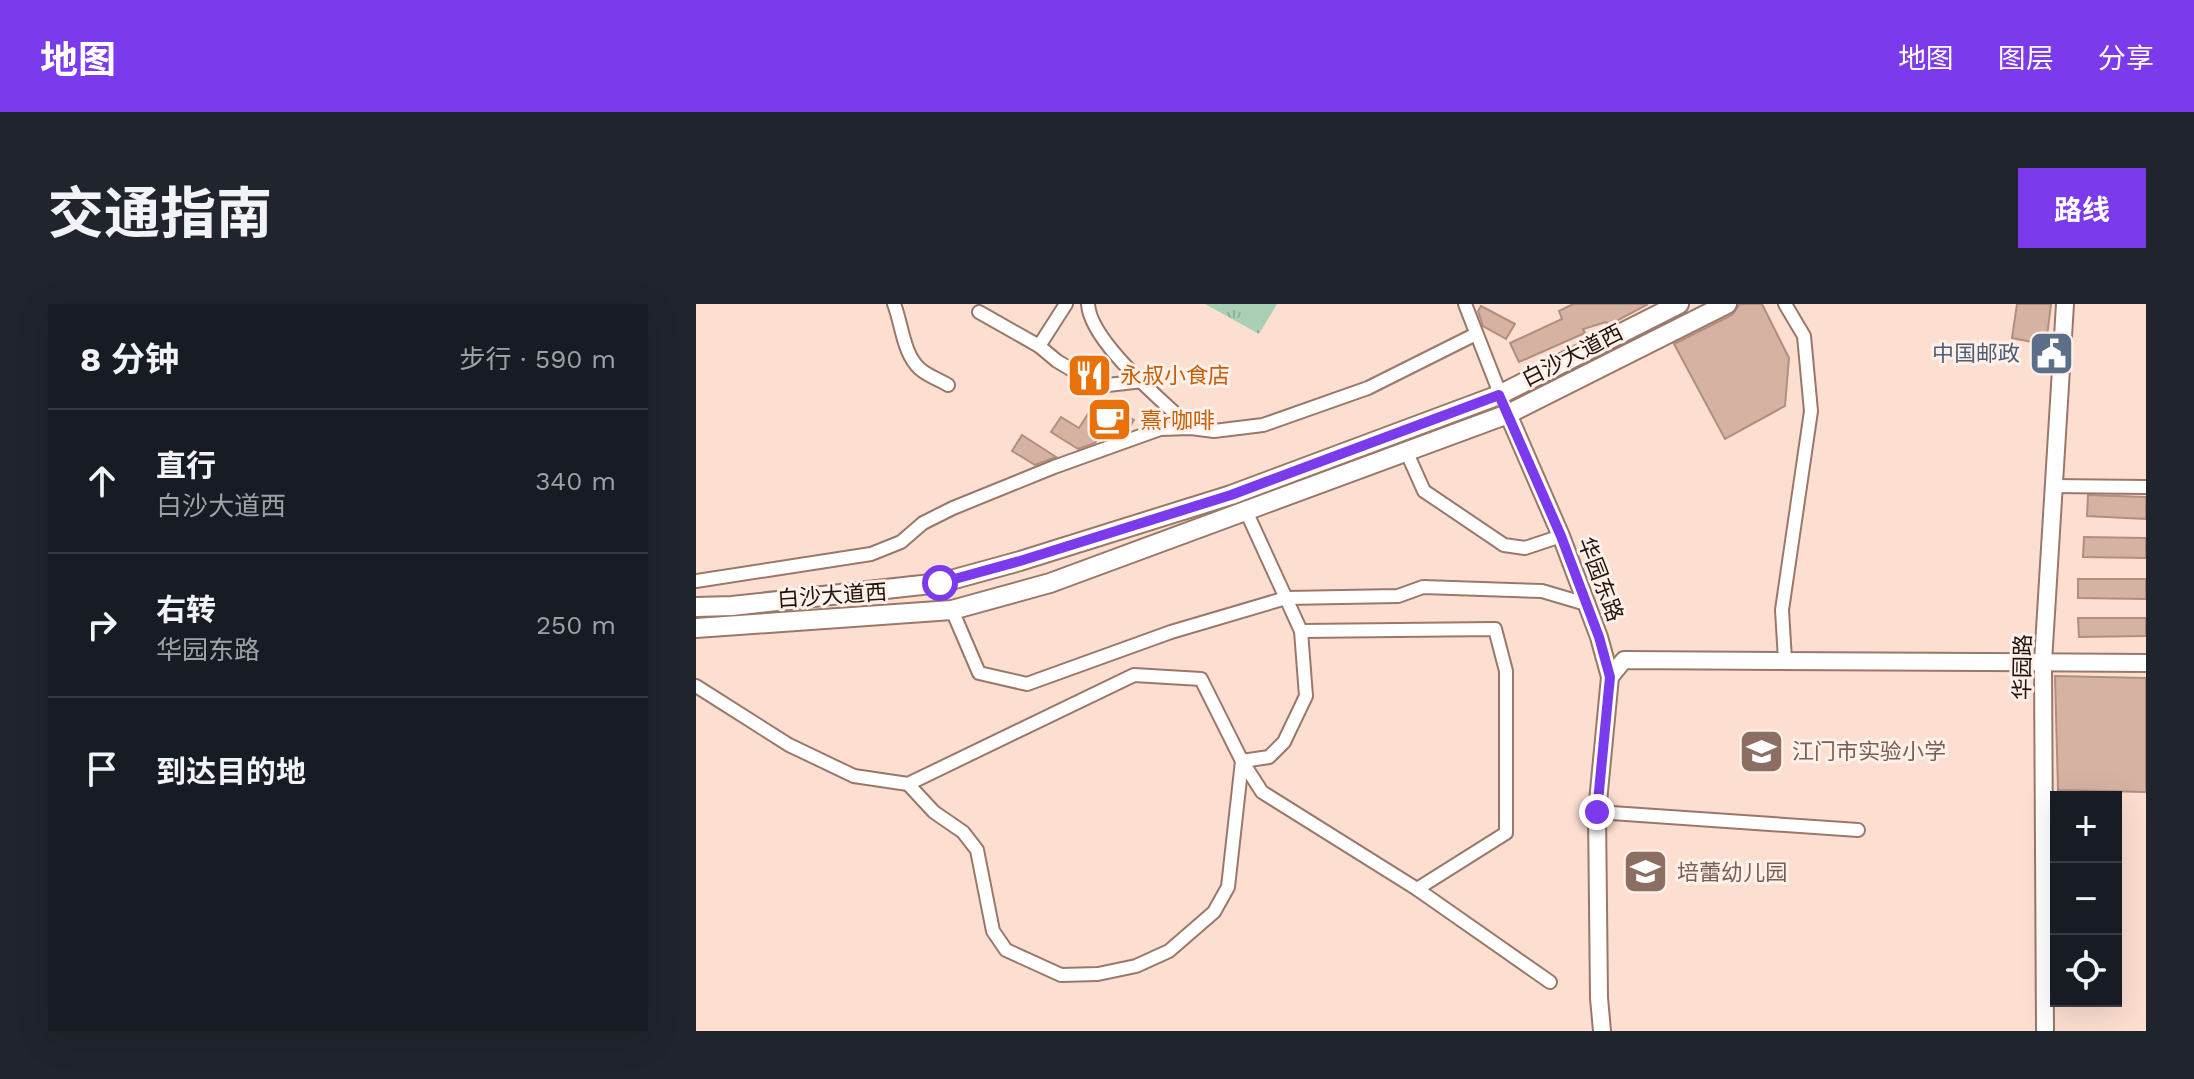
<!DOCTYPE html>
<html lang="zh">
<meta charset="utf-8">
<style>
body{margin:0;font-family:"Work Sans","Noto Sans SC",sans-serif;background:#20242c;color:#f1f3f6}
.controls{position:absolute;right:24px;bottom:24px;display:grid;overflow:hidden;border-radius:0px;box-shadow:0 8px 32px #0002}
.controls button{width:72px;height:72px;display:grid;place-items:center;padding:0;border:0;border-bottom:2px solid #363941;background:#171b24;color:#f1f3f6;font:40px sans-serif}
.stop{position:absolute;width:24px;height:24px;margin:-18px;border:6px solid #7c3aed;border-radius:50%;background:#fff}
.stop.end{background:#7c3aed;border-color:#fff;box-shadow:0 2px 8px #0008}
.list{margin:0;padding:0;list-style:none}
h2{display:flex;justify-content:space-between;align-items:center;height:104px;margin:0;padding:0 32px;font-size:34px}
h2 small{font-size:26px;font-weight:400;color:#9ea1a6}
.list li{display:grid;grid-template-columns:52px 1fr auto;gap:24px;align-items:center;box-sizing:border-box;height:144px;padding:0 32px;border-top:2px solid #363941}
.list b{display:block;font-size:30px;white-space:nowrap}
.list p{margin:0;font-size:26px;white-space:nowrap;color:#9ea1a6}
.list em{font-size:26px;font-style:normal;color:#9ea1a6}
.icon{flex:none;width:44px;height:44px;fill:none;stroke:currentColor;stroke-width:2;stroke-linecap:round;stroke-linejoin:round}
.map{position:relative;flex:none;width:1450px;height:727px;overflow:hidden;border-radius:0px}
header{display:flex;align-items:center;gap:48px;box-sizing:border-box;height:112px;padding:0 40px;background:#7c3aed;color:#fff}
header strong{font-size:38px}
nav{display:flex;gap:44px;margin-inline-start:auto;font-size:28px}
.intro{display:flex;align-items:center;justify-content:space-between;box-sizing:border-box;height:192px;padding:0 48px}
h1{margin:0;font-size:56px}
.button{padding:20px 36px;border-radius:0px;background:#7c3aed;color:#fff;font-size:28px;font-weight:700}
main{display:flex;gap:48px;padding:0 48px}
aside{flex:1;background:#171b24;border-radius:0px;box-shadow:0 8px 32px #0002}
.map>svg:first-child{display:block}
.park{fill:url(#park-tufts)}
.building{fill:#d6b2a2;stroke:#b18e7e;stroke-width:2}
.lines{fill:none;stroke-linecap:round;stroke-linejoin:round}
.minor-casing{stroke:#9a7869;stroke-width:16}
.tertiary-casing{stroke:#9a7869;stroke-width:20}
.secondary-casing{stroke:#9a7869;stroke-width:22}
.minor{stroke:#fff;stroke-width:12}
.tertiary{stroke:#fff;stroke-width:16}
.secondary{stroke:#fff;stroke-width:18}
.route{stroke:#7c3aed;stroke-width:10}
.labels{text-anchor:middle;stroke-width:6;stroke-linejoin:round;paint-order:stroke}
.service-label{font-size:22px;fill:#4e5e75;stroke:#fff0e9;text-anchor:end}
.street-label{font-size:22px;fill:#21140e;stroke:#fff0e9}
.food-label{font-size:22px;fill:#c56008;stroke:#fff0e9;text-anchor:start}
.education-label{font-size:22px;fill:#785e54;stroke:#fff0e9;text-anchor:start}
</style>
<header>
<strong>地图</strong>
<nav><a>地图</a><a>图层</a><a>分享</a></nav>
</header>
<div class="intro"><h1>交通指南</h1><a class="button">路线</a></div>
<main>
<aside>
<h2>8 分钟<small>步行 · 590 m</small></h2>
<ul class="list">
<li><svg class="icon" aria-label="ahead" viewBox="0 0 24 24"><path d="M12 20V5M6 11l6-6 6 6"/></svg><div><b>直行</b><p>白沙大道西</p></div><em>340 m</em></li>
<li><svg class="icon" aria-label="right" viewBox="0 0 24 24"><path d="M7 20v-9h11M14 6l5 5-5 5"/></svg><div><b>右转</b><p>华园东路</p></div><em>250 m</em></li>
<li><svg class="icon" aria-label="arrive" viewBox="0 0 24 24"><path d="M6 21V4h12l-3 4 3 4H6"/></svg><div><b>到达目的地</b></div></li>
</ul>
</aside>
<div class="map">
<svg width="1450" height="727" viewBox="0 0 1450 727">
<defs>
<pattern id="park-tufts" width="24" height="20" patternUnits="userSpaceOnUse" patternTransform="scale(2)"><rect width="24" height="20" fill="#a9d0b4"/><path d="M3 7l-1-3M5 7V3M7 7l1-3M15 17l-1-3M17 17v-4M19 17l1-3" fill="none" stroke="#91b29a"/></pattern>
</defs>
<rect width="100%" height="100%" fill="#fddfd1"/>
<polygon class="park" points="509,0 581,0 563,30"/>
<g class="building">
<polygon points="877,0 952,0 913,21 910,18 887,25 889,29 823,58 814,39 866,15 863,7"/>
<polygon points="1044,0 1066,0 1093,54 1089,102 1029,135 978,40 1036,11"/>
<polygon points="1321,0 1355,0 1350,41 1316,34"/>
<polygon points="785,2 819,20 810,35 787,22 782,7"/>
<polygon points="402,94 438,116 431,127 424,130 410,121 399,139 382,145 355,128 365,113 383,124"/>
<polygon points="326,131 360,153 339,161 316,147"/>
<polygon points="1392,191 1450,193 1450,215 1391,212"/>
<polygon points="1388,233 1450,234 1450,254 1387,253"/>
<polygon points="1382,275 1450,275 1450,295 1382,294"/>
<polygon points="1382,314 1450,314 1450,332 1383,333"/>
<polygon points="1359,372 1450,374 1450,488 1362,486"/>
</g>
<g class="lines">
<defs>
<g id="minor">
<path d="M198,0C206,20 207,50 224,65C232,72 244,76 252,81"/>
<path d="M392,0C394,38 467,97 495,124"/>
<polyline points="769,0 812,110"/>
<polyline points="283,8 343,42 370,0"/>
<polyline points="343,42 361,57 403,82 447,77"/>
<polyline points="711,149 728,187 808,241 829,244 865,232"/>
<polyline points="1356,182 1450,183"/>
<polyline points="550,207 605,327"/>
<polyline points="0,277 175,250 205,238 227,219 257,204 358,163 464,125 495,124 518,127 567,121 672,84 780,30"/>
<polyline points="256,306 283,369 331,380 475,328 590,294 702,292 727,283 846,287 890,300"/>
<polyline points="1089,356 1086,306 1115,107 1108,32 1089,0"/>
<polyline points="0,382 93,441 158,472 212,480 438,371 505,375 546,457 566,488 721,585 810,529 810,367 799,325 605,327 610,392 588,438 573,453 546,457"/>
<polyline points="212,480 238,508 267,528 281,546 297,627 310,646 365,671 402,670 440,662 473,647 518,608 532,583 546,457"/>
<polyline points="901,508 1162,526"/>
<polyline points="721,585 854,678"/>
</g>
<g id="tertiary">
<polyline points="812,110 865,232 903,333 914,373 901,508 903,694 906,727"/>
<polyline points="914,373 928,356 1450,359"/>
<polyline points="1349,727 1347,358 1369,0"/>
</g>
<g id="secondary">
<polyline points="0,303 36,302 244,279 324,257 535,191 803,91 983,0"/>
<polyline points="0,324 256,306 354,279 812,110 1031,0"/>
</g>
</defs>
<use href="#minor" class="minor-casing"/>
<use href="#tertiary" class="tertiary-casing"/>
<use href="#secondary" class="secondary-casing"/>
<use href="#minor" class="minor"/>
<use href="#tertiary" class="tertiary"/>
<use href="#secondary" class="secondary"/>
</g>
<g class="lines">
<polyline class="route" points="244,279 324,257 535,191 803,91 865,232 903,333 914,373 901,508"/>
</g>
<defs>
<symbol id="civic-square" viewBox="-11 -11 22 22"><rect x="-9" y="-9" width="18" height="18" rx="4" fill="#5c6f8a" stroke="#fff0e9"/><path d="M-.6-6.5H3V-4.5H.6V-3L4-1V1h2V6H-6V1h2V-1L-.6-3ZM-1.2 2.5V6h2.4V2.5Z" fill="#fff"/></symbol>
<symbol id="restaurant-square" viewBox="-11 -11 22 22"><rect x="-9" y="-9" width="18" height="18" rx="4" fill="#e8710a" stroke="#fff0e9"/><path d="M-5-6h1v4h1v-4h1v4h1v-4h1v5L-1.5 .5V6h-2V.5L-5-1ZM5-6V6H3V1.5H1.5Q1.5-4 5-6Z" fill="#fff"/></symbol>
<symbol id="cafe-square" viewBox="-11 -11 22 22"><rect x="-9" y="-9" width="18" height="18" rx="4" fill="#e8710a" stroke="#fff0e9"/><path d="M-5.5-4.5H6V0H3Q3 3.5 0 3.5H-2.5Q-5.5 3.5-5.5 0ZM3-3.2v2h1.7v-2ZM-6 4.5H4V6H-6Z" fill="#fff"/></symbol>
<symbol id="school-square" viewBox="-11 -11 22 22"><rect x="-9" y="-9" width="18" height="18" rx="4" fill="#8d6e63" stroke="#fff0e9"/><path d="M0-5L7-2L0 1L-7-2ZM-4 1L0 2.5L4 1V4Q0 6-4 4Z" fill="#fff"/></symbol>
</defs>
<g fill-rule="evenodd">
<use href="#civic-square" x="1330" y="24" width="51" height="51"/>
<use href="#restaurant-square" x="368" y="46" width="51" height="51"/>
<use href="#cafe-square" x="388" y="90" width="51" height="51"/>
<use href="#school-square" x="1040" y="422" width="51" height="51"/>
<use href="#school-square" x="924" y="542" width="51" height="51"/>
</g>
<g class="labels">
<g class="service-label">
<text x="1324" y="57">中国邮政</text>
</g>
<g class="street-label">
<text transform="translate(876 51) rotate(-27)" y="8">白沙大道西</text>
<text transform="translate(905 275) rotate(69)" y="8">华园东路</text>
<text transform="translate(136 291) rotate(-4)" y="8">白沙大道西</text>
<text transform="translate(1326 363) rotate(-89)" y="8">华园路</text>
</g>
<g class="food-label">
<text x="424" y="79">永叔小食店</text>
<text x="444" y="124">熹r咖啡</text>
</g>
<g class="education-label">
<text x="1096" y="455">江门市实验小学</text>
<text x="981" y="576">培蕾幼儿园</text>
</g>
</g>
</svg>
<div class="controls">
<button>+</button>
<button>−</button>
<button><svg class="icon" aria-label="locate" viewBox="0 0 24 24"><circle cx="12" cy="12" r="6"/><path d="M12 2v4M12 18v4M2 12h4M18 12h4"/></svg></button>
</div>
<div class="stop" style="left:244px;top:279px"></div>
<div class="stop end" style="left:901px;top:508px"></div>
</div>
</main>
